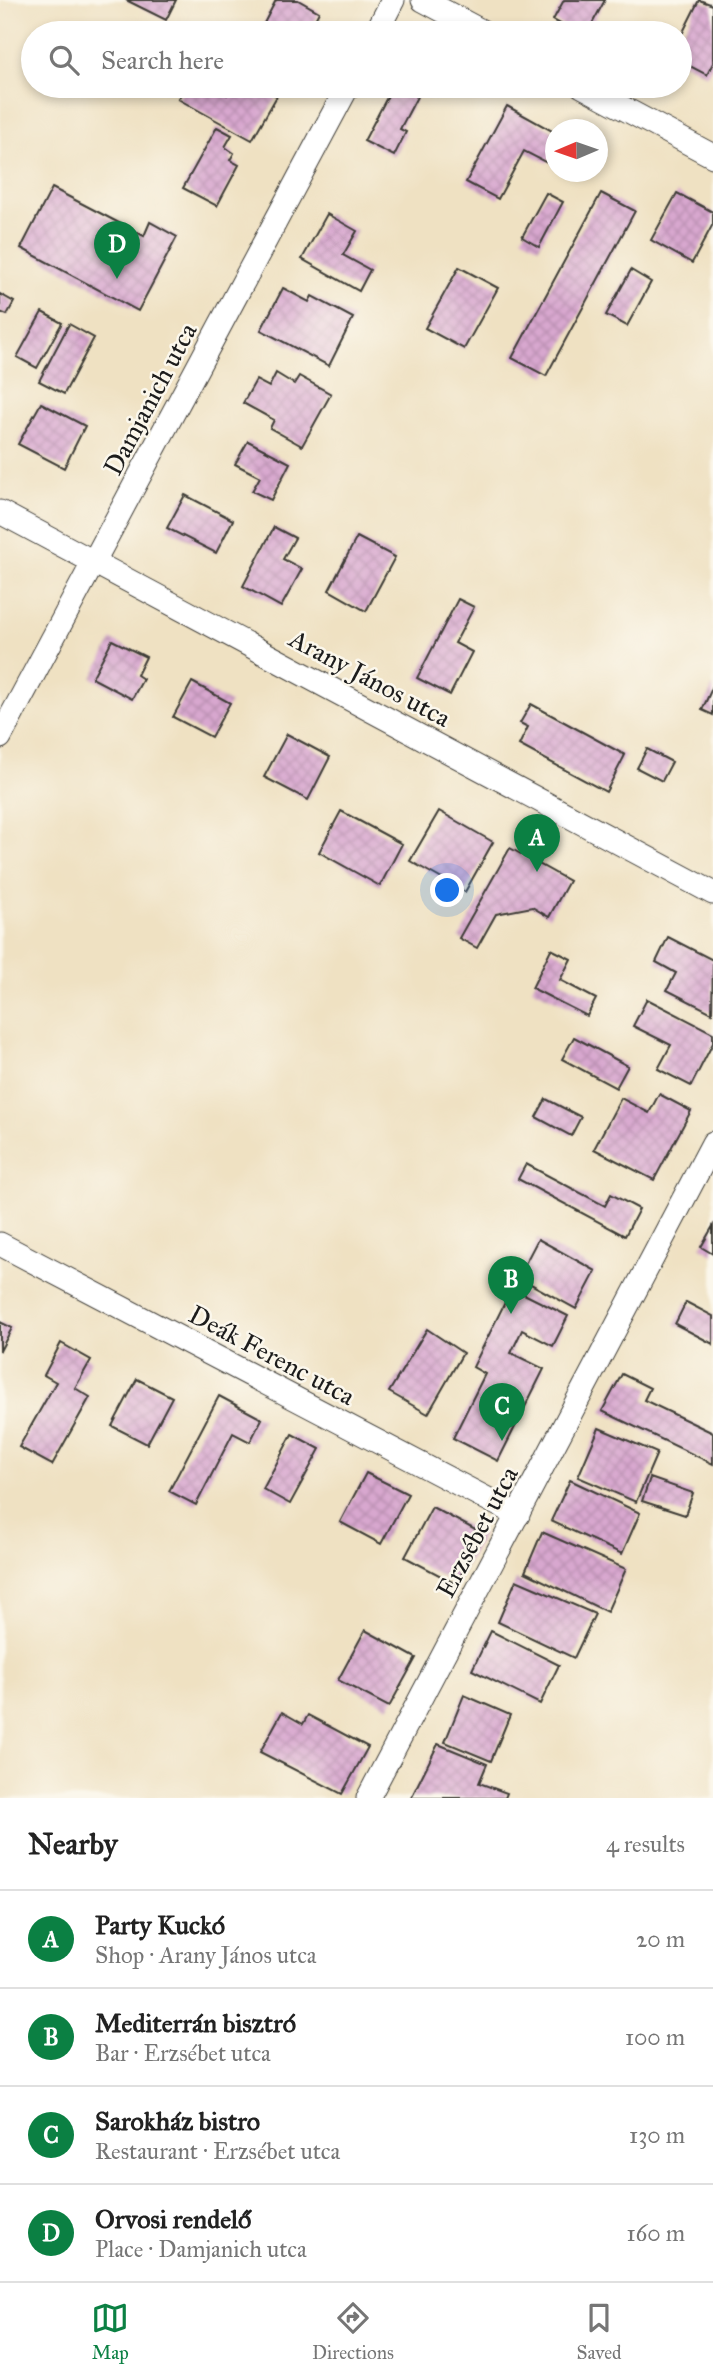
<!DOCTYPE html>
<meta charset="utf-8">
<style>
body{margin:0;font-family:"IM FELL Great Primer",serif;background:#f2f2f2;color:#222}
.compass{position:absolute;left:545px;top:119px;width:63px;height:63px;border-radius:50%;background:#fff;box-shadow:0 4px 10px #0003;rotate:268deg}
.you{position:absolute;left:448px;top:891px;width:24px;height:24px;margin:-18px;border:5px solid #fff;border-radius:50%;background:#1a73e8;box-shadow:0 0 0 10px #1a73e833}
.badge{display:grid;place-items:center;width:46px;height:46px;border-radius:50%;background:#0b8043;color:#fff;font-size:23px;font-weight:700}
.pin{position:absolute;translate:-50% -58px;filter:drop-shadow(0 2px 4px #0008)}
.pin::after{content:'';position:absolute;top:37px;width:24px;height:21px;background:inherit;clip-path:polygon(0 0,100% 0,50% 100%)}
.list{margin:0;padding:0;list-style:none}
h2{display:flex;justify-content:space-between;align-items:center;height:91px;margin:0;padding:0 28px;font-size:30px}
h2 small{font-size:23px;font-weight:400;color:#767676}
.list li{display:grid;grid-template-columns:46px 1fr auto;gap:21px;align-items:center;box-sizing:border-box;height:98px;padding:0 28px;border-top:2px solid #e0e0e0}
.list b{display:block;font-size:26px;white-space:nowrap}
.list p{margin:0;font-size:23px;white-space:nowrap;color:#767676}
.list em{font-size:23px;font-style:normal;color:#767676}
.icon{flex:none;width:38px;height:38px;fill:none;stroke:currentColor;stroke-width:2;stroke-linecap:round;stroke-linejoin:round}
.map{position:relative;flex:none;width:713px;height:1798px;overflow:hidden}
.search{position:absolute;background:#fff;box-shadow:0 4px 10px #0003;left:21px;right:21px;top:21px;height:77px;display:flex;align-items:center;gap:18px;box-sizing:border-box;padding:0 24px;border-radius:38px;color:#767676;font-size:26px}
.sheet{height:483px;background:#fff}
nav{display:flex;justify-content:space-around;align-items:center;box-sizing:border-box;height:98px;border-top:2px solid #e0e0e0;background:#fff;font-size:19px;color:#767676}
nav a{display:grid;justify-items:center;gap:4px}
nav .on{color:#0b8043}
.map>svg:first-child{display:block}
.building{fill:url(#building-cross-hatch)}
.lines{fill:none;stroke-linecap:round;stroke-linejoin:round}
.street-casing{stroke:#3c3a35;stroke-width:25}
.street{stroke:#fff;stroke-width:23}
.labels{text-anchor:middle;stroke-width:5;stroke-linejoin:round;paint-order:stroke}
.street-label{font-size:26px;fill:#1c1c1c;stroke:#fbf7ec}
</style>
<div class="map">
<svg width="713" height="1798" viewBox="0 0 713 1798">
<defs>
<pattern id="building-cross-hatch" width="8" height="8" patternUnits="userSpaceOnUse" patternTransform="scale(1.75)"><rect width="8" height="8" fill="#d8a7cf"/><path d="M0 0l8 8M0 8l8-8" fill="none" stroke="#b98fb1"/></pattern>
</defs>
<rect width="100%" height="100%" fill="#fbf7ec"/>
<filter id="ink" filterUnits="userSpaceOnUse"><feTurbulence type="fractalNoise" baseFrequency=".0143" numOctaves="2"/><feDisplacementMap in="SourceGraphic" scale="14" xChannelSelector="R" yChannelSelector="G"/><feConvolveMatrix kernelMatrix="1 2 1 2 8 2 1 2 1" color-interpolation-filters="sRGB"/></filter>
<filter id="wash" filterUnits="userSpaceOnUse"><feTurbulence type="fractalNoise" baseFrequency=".00686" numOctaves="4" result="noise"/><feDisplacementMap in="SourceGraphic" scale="28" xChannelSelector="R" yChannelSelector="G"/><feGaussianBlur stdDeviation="1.57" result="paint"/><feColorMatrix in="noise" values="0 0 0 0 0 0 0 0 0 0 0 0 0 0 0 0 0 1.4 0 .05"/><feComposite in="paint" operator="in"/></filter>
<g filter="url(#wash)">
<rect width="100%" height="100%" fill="#efe1c2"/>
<g id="blocks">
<g class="building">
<polygon points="126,0 176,0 166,20"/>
<polygon points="276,0 298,0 319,12 308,33 263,33 260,31"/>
<polygon points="564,0 605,0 587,33 577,33 553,20"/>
<polygon points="699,0 713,5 713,63 707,75 680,61 680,38"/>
<polygon points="186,86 210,86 227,95 232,86 258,86 277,96 252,140 178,99"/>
<polygon points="393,86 434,86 429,95 420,91 400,129 406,132 394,156 364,141"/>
<polygon points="507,106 556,133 556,147 547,163 524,151 498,199 466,182"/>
<polygon points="217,127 232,135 225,147 234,153 230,160 239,165 217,206 183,188"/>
<polygon points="52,188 144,236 150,222 177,237 138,311 21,248"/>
<polygon points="546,193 563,202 539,247 522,237"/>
<polygon points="601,193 635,211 546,376 512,358"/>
<polygon points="677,193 713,212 713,224 692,263 651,240"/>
<polygon points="327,214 357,231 343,255 370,270 359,291 302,259"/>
<polygon points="459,267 498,288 464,349 425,328"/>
<polygon points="631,270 651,282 627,326 606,315"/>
<polygon points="283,288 309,302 312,296 353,318 329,366 261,330"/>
<polygon points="0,294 14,302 7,315 0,312"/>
<polygon points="42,312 62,323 37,368 17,357"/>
<polygon points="69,324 94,338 64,394 39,381"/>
<polygon points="276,373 294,384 299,376 331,394 302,446 270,428 274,420 243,403 256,380 269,387"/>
<polygon points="41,403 85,426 64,468 18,444"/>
<polygon points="248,441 290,463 271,500 252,491 260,477 235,464"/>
<polygon points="185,495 233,520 216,553 167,528"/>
<polygon points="274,527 295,538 283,559 302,569 281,607 243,586"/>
<polygon points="357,537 395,557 366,611 329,590"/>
<polygon points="458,599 474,607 455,643 472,652 450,695 417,678"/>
<polygon points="112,640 146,657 137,675 143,679 132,699 92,678"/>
<polygon points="192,682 230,703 211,737 173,717"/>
<polygon points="713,686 713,715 702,710"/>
<polygon points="531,704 625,755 606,792 519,745 528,727 520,723"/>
<polygon points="287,734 330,757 308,800 264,777"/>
<polygon points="647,749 672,762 662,781 637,768"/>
<polygon points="341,811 402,844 380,886 319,852"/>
<polygon points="439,811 493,842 465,892 410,861"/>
<polygon points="510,848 569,881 549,917 532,907 496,914 477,948 459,938"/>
<polygon points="668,937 713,960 712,1013 667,990 676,973 656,962"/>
<polygon points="551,949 571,959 560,980 596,999 587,1016 532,988"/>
<polygon points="647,999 713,1033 713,1043 691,1086 658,1069 671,1045 633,1026"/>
<polygon points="574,1037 628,1066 616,1088 562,1059"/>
<polygon points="659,1094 691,1111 654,1180 594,1149 621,1098 649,1113"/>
<polygon points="546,1099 581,1117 571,1136 536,1117"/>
<polygon points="526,1164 605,1206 611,1194 639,1209 625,1236 518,1179"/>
<polygon points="713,1226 713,1254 701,1247"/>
<polygon points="538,1239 596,1271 576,1309 518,1277"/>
<polygon points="512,1288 568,1316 553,1346 522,1330 511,1353 544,1369 498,1461 453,1438 485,1374 473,1367"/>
<polygon points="686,1302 713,1316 713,1344 675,1324"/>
<polygon points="0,1322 12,1328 0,1351"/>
<polygon points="427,1329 463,1353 428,1414 389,1392"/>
<polygon points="61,1343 91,1360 75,1388 90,1397 52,1465 19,1447 56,1382 44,1375"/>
<polygon points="622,1374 650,1388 644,1400 713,1433 713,1464 602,1411"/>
<polygon points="137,1379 172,1397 147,1444 112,1426"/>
<polygon points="219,1396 262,1419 250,1442 233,1433 196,1505 169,1491"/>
<polygon points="599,1428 657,1453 636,1502 578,1477"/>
<polygon points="292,1434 320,1449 290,1504 263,1489"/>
<polygon points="366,1473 408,1494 381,1544 340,1522"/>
<polygon points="650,1478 693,1493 685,1515 642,1501"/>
<polygon points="570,1480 640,1513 622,1554 551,1521"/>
<polygon points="432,1507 483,1534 456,1584 405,1557"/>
<polygon points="542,1532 626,1569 607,1612 525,1572"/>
<polygon points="516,1580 595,1614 574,1658 498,1622"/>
<polygon points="365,1630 416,1658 389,1707 338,1680"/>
<polygon points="491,1631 559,1665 540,1704 472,1670"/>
<polygon points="464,1695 510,1715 491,1761 445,1742"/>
<polygon points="282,1712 303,1724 308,1715 368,1747 342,1794 260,1752"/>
<polygon points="438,1744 487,1764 479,1783 507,1793 505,1798 411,1798"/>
</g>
</g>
</g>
<g filter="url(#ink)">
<use href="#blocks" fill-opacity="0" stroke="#3c3a35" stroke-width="2"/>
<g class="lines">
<defs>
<g id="street">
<polyline points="423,0 485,33"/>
<polyline points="376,33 393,0"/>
<polyline points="582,86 713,156"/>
<polyline points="0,512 713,893"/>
<polyline points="0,737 348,86"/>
<polyline points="0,1244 518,1515"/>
<polyline points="368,1798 713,1143"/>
</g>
</defs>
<use href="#street" class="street-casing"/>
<use href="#street" class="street"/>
</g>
</g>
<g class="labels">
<g class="street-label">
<text transform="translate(150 399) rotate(-62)" y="9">Damjanich utca</text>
<text transform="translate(370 678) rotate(28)" y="9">Arany János utca</text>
<text transform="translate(272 1355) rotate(28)" y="9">Deák Ferenc utca</text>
<text transform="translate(477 1532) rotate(-62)" y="9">Erzsébet utca</text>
</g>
</g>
</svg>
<svg class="compass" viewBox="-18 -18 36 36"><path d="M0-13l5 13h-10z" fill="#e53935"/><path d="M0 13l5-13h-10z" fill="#767676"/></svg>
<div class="you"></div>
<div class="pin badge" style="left:537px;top:872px">A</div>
<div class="pin badge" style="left:511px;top:1314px">B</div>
<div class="pin badge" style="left:502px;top:1441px">C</div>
<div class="pin badge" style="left:117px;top:279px">D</div>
<div class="search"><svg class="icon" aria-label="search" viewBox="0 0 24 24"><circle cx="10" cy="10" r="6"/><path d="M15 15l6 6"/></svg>Search here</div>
</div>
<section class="sheet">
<h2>Nearby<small>4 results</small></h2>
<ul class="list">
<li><span class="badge">A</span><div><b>Party Kuckó</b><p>Shop · Arany János utca</p></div><em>20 m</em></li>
<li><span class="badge">B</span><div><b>Mediterrán bisztró</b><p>Bar · Erzsébet utca</p></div><em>100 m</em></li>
<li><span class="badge">C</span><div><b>Sarokház bistro</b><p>Restaurant · Erzsébet utca</p></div><em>130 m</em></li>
<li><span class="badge">D</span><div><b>Orvosi rendelő</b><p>Place · Damjanich utca</p></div><em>160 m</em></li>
</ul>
</section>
<nav>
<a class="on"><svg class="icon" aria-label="map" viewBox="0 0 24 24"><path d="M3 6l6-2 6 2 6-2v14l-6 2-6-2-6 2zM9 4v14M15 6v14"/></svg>Map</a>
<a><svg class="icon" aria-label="directions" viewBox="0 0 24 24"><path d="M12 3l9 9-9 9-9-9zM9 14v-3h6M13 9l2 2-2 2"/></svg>Directions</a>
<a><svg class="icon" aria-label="saved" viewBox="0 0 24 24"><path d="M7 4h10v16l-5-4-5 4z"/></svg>Saved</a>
</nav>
